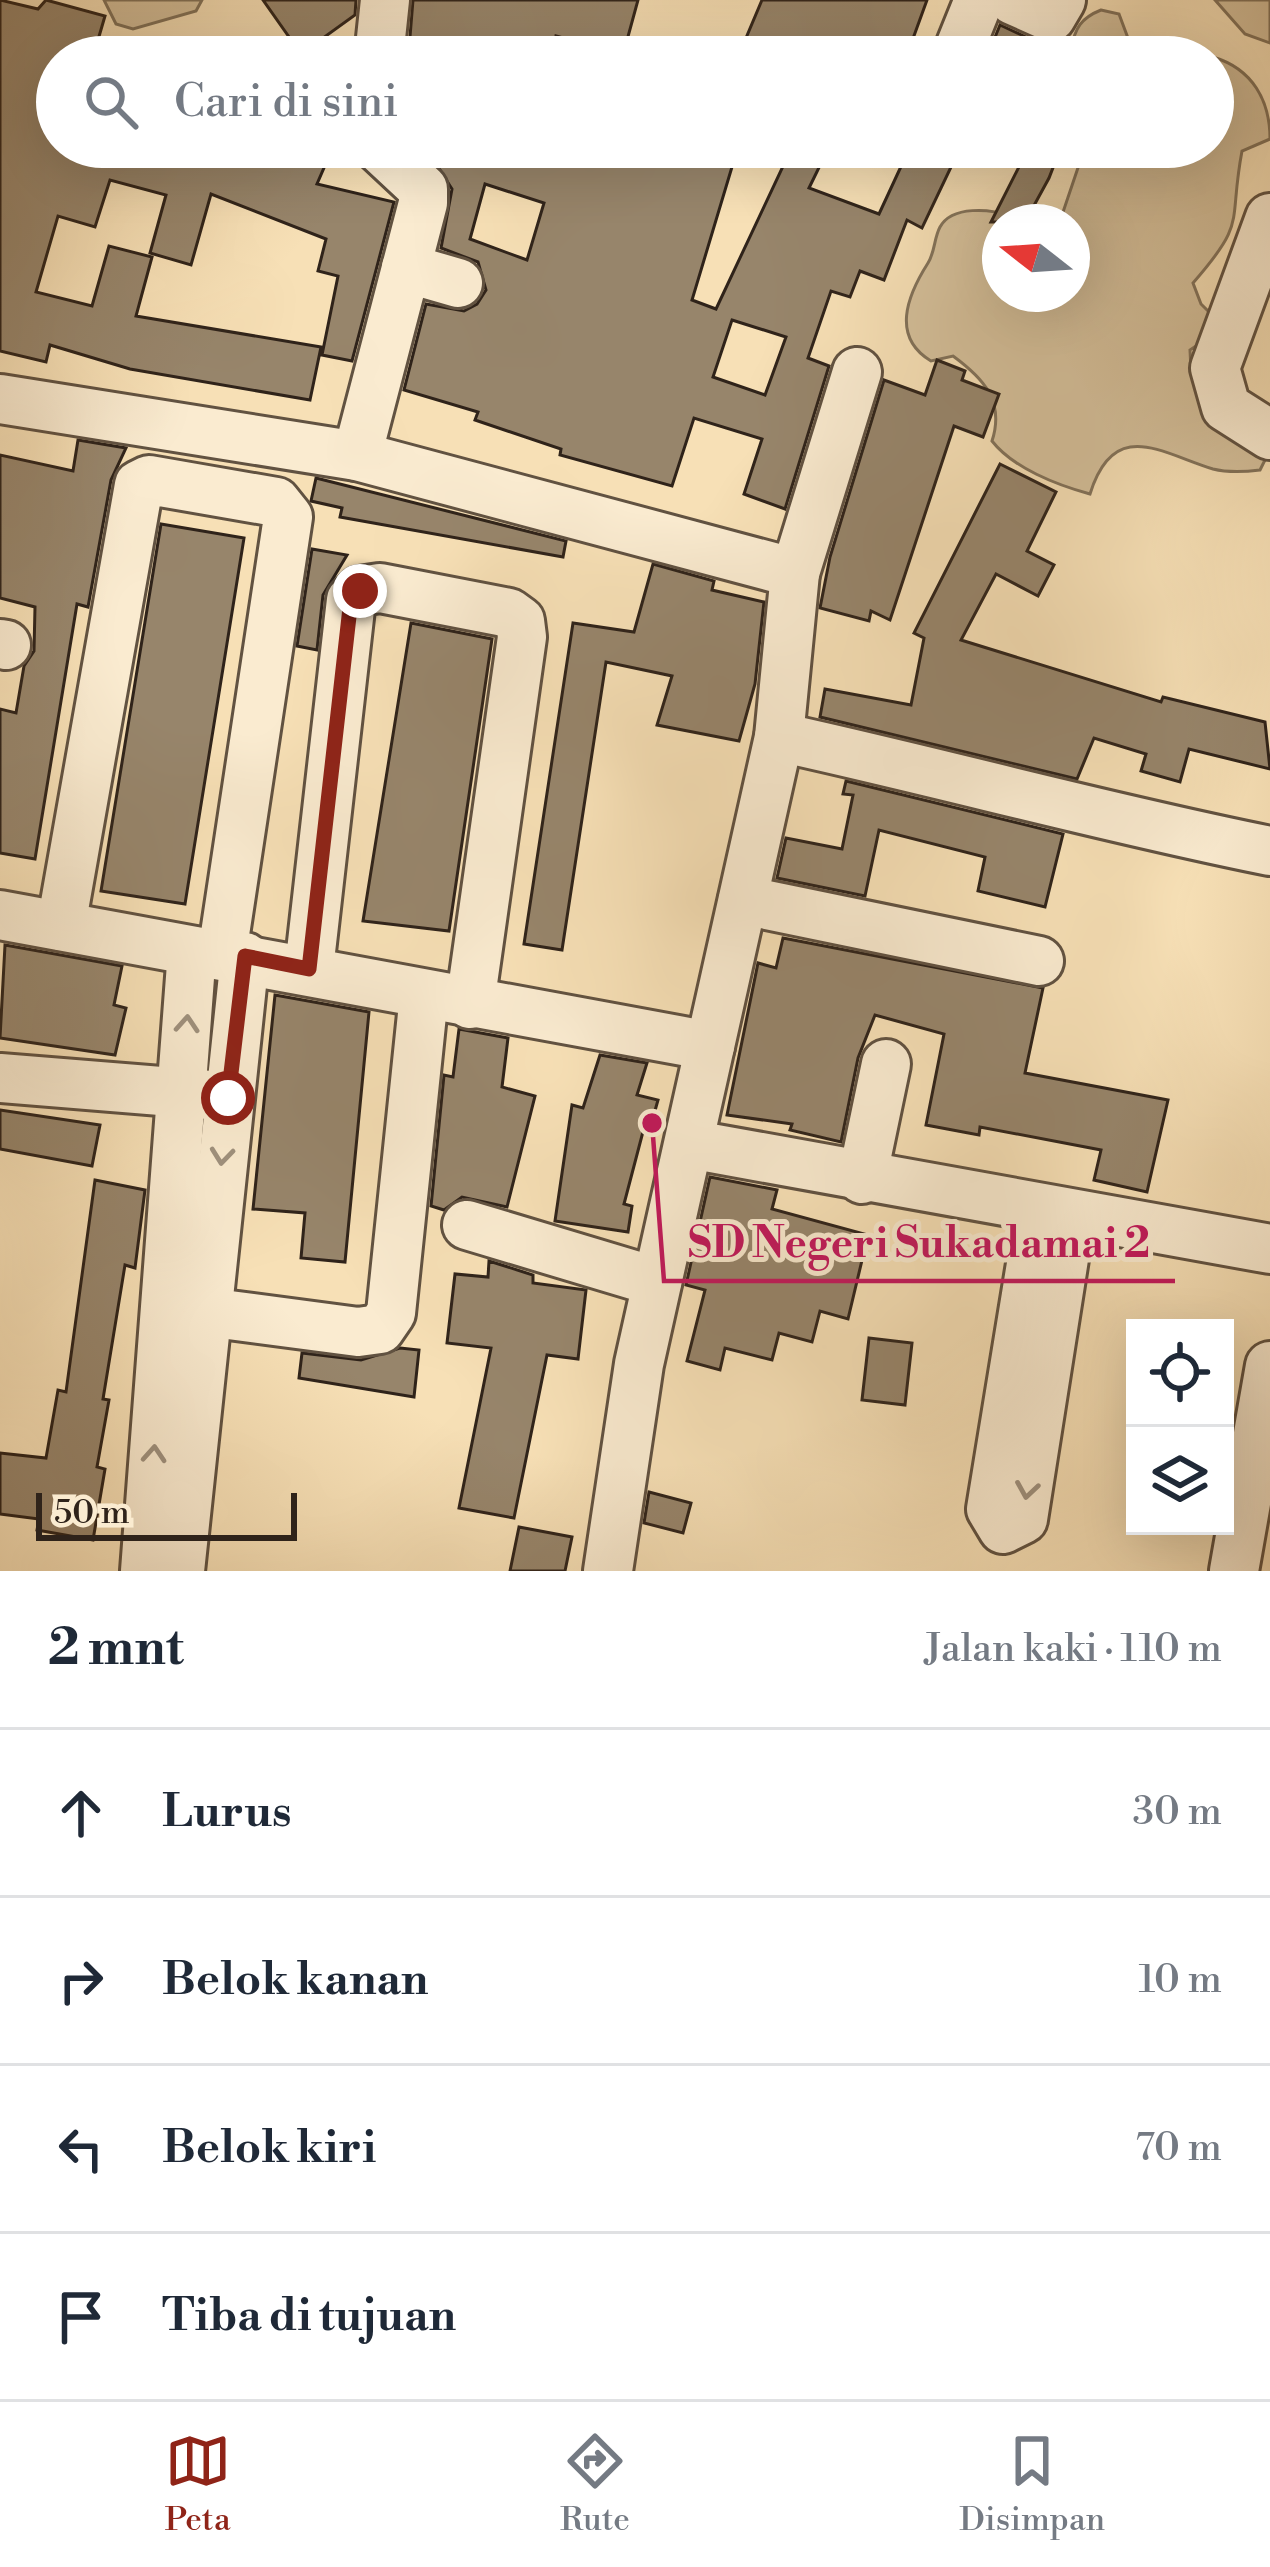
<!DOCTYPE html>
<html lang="id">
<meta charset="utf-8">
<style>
body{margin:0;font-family:"Libre Bodoni",serif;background:#f6f6f7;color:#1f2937}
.controls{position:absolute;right:36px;bottom:36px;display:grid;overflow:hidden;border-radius:0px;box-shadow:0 12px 48px #0002}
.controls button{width:108px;height:108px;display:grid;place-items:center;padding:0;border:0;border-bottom:3px solid #e0e1e3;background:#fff;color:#1f2937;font:60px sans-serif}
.compass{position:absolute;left:982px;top:204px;width:108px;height:108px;border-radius:50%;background:#fff;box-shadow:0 12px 48px #0002;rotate:287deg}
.scale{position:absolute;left:36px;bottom:30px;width:261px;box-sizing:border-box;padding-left:12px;border:6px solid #2f231a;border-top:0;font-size:33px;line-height:42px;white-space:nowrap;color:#2f231a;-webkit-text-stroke:9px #faebd0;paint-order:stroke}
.stop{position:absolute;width:36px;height:36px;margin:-27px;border:9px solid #8f2418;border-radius:50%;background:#fff}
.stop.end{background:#8f2418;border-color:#fff;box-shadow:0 3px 12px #0008}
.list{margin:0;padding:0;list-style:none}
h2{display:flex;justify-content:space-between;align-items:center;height:156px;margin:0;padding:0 48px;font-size:51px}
h2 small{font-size:39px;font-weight:400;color:#747a83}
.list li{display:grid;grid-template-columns:78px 1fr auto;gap:36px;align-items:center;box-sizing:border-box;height:168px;padding:0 48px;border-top:3px solid #e0e1e3}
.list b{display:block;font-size:45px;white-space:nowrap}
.list em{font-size:39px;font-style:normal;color:#747a83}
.icon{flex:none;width:66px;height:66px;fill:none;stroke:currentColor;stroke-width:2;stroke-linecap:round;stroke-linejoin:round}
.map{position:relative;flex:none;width:1270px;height:1571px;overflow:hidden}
.search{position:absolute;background:#fff;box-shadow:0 12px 48px #0002;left:36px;right:36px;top:36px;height:132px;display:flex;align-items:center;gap:30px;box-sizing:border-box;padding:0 42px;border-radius:66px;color:#747a83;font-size:45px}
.sheet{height:828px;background:#fff}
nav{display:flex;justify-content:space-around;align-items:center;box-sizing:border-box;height:168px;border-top:3px solid #e0e1e3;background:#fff;font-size:33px;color:#747a83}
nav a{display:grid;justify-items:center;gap:6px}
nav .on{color:#8f2418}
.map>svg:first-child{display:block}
.green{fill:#d5c09b;stroke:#82725a;stroke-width:3}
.building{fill:#97856b;stroke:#2f231a;stroke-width:3;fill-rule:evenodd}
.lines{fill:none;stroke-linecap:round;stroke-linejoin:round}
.minor-casing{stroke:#615241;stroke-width:54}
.minor{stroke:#faebd0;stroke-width:48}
.oneway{stroke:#9f917e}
.route{stroke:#8f2418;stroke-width:15}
.leader{fill:none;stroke:#c2185b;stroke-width:4.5}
.callout-dot{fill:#c2185b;stroke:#faebd0;stroke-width:4.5}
.callout-label{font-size:42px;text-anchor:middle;font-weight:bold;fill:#c2185b;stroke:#faebd0;stroke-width:10;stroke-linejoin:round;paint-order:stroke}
</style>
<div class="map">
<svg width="1270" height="1571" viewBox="0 0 1270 1571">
<rect width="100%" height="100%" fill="#f7e0b6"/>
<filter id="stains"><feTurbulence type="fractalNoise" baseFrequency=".00167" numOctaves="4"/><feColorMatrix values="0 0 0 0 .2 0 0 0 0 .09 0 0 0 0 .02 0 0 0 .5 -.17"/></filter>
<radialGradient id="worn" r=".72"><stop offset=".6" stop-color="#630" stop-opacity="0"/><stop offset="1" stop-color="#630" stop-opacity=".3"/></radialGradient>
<g class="green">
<polygon points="104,0 202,0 196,11 133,29 116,24"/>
<polygon points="1215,0 1270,0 1270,43 1245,34"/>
<path d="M1101,10L1119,14L1135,57H1091L1071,49C1075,28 1081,18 1101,10Z"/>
<path d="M1213,57C1253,69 1270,101 1270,139L1242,151C1228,225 1248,220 1193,283L1201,304L1215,318L1208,338L1190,350L1191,370L1207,377L1270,450L1260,470C1244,472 1229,473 1213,469C1161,453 1114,417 1090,494C1057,485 1013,468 992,441C1005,401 983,378 953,356L931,361C891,337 907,296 928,263C935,252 934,238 940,227C952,205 991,209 1010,216L1000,222V294H1072V222L1061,218L1085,147H1213Z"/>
</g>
<g class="building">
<polygon points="0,0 38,9 46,0 105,16 93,57 57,57 57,147 333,147 317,184 394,202 352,361 322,355 338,276 318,271 326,239 211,194 191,265 150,253 166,195 110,180 95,227 58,216 36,292 92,306 109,246 152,257 136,316 321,347 310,400 130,369 50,345 46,362 0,351"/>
<polygon points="263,0 356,0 355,15 301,54"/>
<polygon points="413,0 638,0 623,55 556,36 553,57 436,57 409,49"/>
<polygon points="762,0 927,0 907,55 867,39 859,57 738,57"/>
<polygon points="1000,25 1039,43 1085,53 1084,57 987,57"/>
<path d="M436,147H668L691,155L694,147H738L692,300L716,309L792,147H829L809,188L879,214L910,147L952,165L922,228L907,220L884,280L860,271L850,297L831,291L808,358L829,366L785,509L744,494L762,439L694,418L672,486L560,455L561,449L475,420L478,412L404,390L426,304L464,311L477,304L486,290L478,262L441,248L452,189L433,159ZM485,184L544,203L527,260L470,239ZM732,320L786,337L765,395L713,377Z"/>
<polygon points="1029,147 1061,147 1049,178 1025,222 991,222"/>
<polygon points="937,360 965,371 962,380 999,394 983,437 954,426 890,620 871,611 869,621 820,608 830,557 884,380 925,395"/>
<polygon points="78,440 126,448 111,480 88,607 77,604 35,859 0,853 0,709 16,713 24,666 34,651 35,607 0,598 0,455 73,471"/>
<polygon points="1000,464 1056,492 1027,551 1054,565 1038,596 996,574 961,640 1161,702 1163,697 1265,722 1270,769 1189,749 1180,782 1141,771 1146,754 1094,738 1077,779 820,717 825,689 911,705 924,638 914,633"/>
<polygon points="316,478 566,541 563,557 340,517 342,508 311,501"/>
<polygon points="161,524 244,538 185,904 101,891"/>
<polygon points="312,549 347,555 323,595 317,650 297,646"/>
<polygon points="653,564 714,581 712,590 764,602 755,684 739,741 657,725 672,676 606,662 562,950 524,944 573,623 634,632"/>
<polygon points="411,623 492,639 449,931 363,921"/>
<polygon points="846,781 1063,834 1045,907 978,891 985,857 879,830 865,896 777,878 786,838 842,849 853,795 843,794"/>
<polygon points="783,938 1043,988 1025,1073 1168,1100 1147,1192 1094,1180 1101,1150 980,1127 979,1135 926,1125 944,1034 875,1015 858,1058 841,1142 790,1130 792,1124 727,1115 758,963 776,968"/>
<polygon points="5,945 122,966 114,1005 126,1008 115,1055 0,1038"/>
<polygon points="275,995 369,1012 345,1262 301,1258 305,1213 253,1209"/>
<polygon points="459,1029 508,1038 502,1087 535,1096 507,1207 462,1197 444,1210 431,1206 444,1075 453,1077"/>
<polygon points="600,1055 647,1063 637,1095 658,1100 651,1125 645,1124 624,1204 632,1206 628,1232 555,1221 572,1105 583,1108"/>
<polygon points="0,1110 100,1125 92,1166 0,1149"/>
<polygon points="710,1177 777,1190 772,1209 868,1235 848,1319 820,1311 812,1342 779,1333 772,1360 725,1348 720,1370 687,1361 705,1290 686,1285"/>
<polygon points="95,1180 145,1190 135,1268 125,1265 103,1399 109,1400 97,1467 105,1469 93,1540 37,1530 39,1519 0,1514 0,1453 46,1458 58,1390 66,1392"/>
<polygon points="489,1261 533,1275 533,1283 586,1290 578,1359 547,1355 514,1518 459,1508 491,1348 447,1343 455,1274 488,1277"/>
<polygon points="869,1338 912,1343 905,1405 862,1400"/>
<polygon points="400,1348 419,1350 414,1397 299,1378 302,1353 361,1360"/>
<polygon points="649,1492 691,1503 683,1533 644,1523"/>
<polygon points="519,1527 572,1537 565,1571 510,1571"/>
</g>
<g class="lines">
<defs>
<g id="minor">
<polyline points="1013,0 1051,17 1061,0"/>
<polyline points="379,57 385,0"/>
<polyline points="956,57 979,0"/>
<polyline points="1270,218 1215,368 1226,407 1270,435"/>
<polyline points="406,268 458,283"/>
<polyline points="0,399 357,456 795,573 779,737 639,1364 608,1571"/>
<polyline points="357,456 423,203 423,189 378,147"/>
<polyline points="795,573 857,372"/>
<polyline points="0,644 6,645"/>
<path d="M779,737C943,773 1105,818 1270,851"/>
<polyline points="743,900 1039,961"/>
<polyline points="0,915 710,1046"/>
<polyline points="61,926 139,485 149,480 276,502 288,517 222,954"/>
<polyline points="309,969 351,600 360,591 380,588 509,613 520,621 522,637 470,1004"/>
<polyline points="0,1078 210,1095"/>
<polyline points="689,1144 1270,1249"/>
<polyline points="862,1179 886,1064"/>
<polyline points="1040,1209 991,1509 1003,1529 1023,1519 1071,1214"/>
<polyline points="467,1225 657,1282"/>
<polyline points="206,1312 358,1332 380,1329 391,1313 424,995"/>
<polyline points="145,1571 192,951"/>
<polyline points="180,1571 245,957"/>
<polyline points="1234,1571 1270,1366"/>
</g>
</defs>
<use href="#minor" class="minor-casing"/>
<use href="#minor" class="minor"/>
</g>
<defs><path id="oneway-chevron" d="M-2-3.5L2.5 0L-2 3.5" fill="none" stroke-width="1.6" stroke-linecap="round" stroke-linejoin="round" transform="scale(3)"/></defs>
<g class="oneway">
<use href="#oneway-chevron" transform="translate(187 1024) rotate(-86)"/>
<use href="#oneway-chevron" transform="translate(222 1156) rotate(96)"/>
<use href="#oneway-chevron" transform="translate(154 1454) rotate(-86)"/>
<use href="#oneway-chevron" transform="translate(1027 1490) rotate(99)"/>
</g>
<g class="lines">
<polyline class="route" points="228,1098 245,956 309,969 351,599 360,591"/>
</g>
<path class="leader" d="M652 1123L664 1281H1175"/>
<circle class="callout-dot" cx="652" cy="1123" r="12"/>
<g class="callout-label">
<text x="919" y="1257">SD Negeri Sukadamai 2</text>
</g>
<rect width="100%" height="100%" filter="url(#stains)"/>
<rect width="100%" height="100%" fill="url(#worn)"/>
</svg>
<div class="controls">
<button><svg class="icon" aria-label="locate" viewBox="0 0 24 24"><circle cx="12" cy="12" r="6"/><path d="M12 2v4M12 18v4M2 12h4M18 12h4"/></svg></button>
<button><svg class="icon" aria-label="layers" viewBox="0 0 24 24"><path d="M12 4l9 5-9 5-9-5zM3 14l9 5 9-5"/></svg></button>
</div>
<svg class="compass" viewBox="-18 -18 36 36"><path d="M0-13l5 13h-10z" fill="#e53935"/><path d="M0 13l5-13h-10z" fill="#747a83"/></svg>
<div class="scale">50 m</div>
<div class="stop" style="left:228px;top:1098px"></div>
<div class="stop end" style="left:360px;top:591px"></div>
<div class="search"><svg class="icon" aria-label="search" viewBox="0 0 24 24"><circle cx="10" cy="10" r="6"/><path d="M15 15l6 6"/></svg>Cari di sini</div>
</div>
<section class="sheet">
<h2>2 mnt<small>Jalan kaki · 110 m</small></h2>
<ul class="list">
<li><svg class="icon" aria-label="ahead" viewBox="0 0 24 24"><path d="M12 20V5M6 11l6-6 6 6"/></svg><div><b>Lurus</b></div><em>30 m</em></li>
<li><svg class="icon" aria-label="right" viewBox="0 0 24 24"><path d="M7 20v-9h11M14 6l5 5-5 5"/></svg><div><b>Belok kanan</b></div><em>10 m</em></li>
<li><svg class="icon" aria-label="left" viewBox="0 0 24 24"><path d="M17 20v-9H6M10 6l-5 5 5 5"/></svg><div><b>Belok kiri</b></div><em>70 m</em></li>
<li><svg class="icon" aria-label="arrive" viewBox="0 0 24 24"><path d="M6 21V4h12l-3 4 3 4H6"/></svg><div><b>Tiba di tujuan</b></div></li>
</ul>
</section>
<nav>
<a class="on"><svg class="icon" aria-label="map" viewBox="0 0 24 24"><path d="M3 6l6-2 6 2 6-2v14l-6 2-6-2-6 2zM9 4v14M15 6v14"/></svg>Peta</a>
<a><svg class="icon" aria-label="directions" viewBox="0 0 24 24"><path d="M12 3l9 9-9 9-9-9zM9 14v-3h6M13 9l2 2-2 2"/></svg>Rute</a>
<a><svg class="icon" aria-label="saved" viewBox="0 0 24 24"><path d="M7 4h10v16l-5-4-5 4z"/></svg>Disimpan</a>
</nav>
